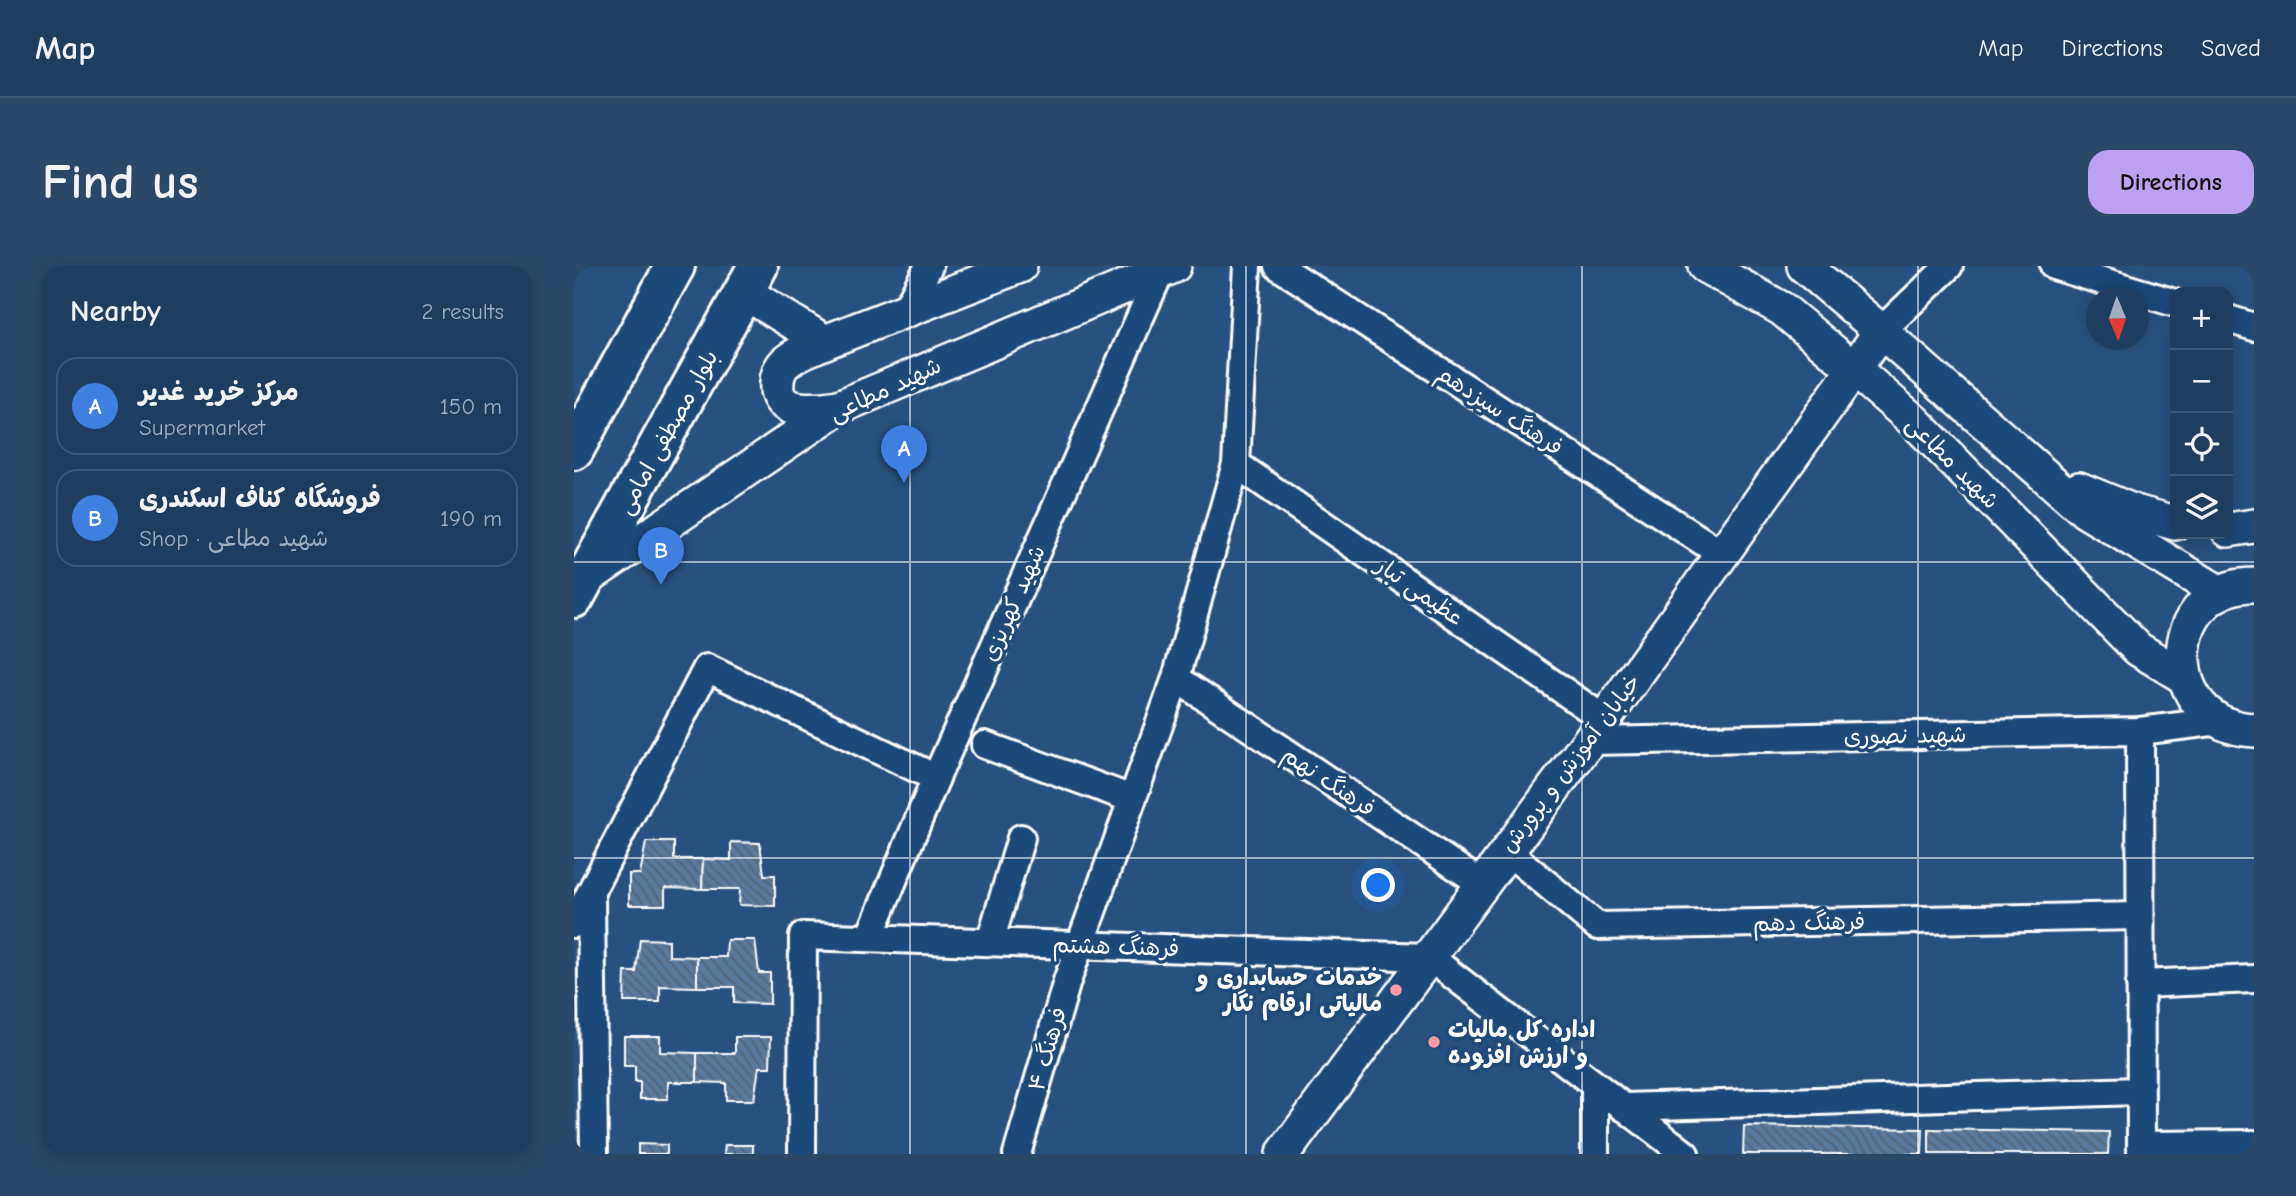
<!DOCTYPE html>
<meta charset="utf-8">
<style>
body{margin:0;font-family:"Comic Neue","Playpen Sans Arabic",sans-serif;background:#2b4868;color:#f1f3f6}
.controls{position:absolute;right:21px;top:21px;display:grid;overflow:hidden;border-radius:14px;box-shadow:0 4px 18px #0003}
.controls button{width:63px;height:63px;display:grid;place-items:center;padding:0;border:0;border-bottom:2px solid #3c5674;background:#1e3d5f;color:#f1f3f6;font:35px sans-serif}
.compass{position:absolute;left:1512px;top:21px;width:63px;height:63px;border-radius:50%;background:#1e3d5f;box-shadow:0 4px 18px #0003;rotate:178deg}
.you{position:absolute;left:805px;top:620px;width:24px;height:24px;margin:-18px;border:5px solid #fff;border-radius:50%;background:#1a73e8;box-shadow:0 0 0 10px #1a73e833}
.badge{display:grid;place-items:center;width:46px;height:46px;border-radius:50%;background:#bca0f2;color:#fff;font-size:23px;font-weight:700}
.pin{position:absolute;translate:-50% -58px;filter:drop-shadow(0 2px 4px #0008)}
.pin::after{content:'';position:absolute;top:37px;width:24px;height:21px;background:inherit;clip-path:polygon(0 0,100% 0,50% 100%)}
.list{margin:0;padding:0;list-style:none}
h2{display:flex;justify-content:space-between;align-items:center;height:91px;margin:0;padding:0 28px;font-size:30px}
h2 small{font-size:23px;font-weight:400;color:#a1aebd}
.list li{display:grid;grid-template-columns:46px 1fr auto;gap:21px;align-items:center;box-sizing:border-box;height:98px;margin:0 14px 14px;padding:0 14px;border:2px solid #3c5674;border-radius:21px}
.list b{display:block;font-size:26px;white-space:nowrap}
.list p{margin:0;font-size:23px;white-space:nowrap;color:#a1aebd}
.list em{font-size:23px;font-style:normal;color:#a1aebd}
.icon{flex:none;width:38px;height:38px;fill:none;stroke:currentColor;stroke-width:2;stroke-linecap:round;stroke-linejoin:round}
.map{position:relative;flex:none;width:1680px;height:888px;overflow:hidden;border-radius:21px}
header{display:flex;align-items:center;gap:42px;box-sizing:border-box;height:98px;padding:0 35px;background:#1e3d5f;border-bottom:2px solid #3c5674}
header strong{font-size:33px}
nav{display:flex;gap:38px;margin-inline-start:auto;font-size:24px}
.intro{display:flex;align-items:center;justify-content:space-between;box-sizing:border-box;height:168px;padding:0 42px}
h1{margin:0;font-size:49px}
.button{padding:18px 32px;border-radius:21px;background:#bca0f2;color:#111;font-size:24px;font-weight:700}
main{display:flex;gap:42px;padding:0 42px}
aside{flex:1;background:#1e3d5f;border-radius:21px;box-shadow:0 4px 18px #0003}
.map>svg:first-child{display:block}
.building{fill:url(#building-back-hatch);stroke:#fff;stroke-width:2}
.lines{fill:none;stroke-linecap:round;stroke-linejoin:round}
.minor-casing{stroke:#fff;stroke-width:32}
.tertiary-casing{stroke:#fff;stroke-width:38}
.secondary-casing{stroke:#fff;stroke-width:44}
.minor{stroke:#1f4a7a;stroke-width:26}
.tertiary{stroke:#1f4a7a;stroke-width:33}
.secondary{stroke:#1f4a7a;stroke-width:38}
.grid{fill:none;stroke:#fff;stroke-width:2;stroke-opacity:0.55}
.poi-dot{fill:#ff9aa2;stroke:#1f4a7a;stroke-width:2.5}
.labels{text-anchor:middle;stroke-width:7;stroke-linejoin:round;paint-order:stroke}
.street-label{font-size:23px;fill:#fff;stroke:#1f4a7a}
.poi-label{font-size:23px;font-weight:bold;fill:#fff;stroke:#1f4a7a;text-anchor:end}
</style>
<header>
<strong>Map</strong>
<nav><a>Map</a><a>Directions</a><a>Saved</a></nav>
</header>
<div class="intro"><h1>Find us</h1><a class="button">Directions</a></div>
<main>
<aside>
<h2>Nearby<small>2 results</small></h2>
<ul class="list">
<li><span class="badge" style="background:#3f7fe0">A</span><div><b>مرکز خرید غدیر</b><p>Supermarket</p></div><em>150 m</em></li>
<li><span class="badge" style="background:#3f7fe0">B</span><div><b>فروشگاه کناف اسکندری</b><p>Shop · شهید مطاعی</p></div><em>190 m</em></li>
</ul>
</aside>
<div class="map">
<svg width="1680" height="888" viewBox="0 0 1680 888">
<defs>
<pattern id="building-back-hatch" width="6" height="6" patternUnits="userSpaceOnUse" patternTransform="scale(1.75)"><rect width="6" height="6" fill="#5a7a9d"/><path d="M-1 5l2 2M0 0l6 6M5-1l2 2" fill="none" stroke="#536374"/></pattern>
</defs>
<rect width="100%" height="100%" fill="#28517f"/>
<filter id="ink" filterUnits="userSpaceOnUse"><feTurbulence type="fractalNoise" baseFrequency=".0143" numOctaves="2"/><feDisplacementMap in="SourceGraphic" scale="14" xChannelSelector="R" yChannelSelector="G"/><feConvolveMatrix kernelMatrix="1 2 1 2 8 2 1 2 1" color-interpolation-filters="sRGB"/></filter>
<g filter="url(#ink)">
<g class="building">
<polygon points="72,576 100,576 100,593 129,593 128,623 91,622 91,639 55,639 55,608 66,608"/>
<polygon points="157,576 186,577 190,609 201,609 201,640 165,639 166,623 128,623 129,593 157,594"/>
<polygon points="66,673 95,674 95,690 123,691 123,721 86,720 86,736 50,736 51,706 62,706"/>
<polygon points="153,674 181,674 185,707 196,707 196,738 160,737 160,721 123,721 123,691 152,691"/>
<polygon points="50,770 86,770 86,786 123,787 123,816 94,816 94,833 66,833 66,816 61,816 61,800 50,800"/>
<polygon points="161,771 197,771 196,801 185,801 180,834 152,834 152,817 123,816 123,787 161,787"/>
<polygon points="1170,860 1349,863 1348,888 1169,888"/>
<polygon points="1355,863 1535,866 1534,888 1355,888"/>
<polygon points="64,878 93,879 93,888 64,888"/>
<polygon points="151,879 179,879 179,888 150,888"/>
</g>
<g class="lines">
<defs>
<g id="minor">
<polyline points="704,0 1148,288"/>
<polyline points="1480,0 1601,37"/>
<polyline points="332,43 355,0"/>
<polyline points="1654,53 1680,61"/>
<polyline points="1307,65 1375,0"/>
<polyline points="662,198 1030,453"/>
<polyline points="602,412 908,618"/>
<polyline points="1566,465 1567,888"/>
<polyline points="1015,475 1566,465 1646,455"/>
<polyline points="411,479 558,533"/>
<polyline points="932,584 1023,660 1566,650"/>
<polyline points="17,631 20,888"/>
<polyline points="0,658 133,402 362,512"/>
<polyline points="295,672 362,512 587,4"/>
<polyline points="416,676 447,572"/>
<polyline points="1566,718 1680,713"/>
<polyline points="1049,841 1566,825"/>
<polyline points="1567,879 1680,878"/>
<polyline points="228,888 229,670 855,691 1111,888"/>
<polyline points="443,888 493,715 602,412 662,198 673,0"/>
<polyline points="1021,888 1021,819"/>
</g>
<g id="tertiary">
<polyline points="1131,0 1208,43 1280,103 1340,155 1564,383 1610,411"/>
<polyline points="1230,0 1307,65 1511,245 1646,327"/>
<polyline points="170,26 251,76 446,0"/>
<path d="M251,76C238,82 222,87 211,97C206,102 203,110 203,117C200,151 244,144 265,141"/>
<polyline points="1505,223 1561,246 1601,257"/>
<polyline points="1654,264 1680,260"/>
<polyline points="11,313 265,141 600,0"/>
<path d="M1680,319C1587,319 1584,460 1680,464"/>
<polyline points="709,888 1015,475 1307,65"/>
</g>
<g id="secondary">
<polyline points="0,184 101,0"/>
<polyline points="0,332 184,0"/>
</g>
</defs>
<use href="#minor" class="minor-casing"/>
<use href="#tertiary" class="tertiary-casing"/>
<use href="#secondary" class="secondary-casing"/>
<use href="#minor" class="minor"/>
<use href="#tertiary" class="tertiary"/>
<use href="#secondary" class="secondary"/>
</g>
</g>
<path class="grid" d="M336,0V888M672,0V888M1008,0V888M1344,0V888M0,296H1680M0,592H1680"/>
<g class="poi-dot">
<circle cx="822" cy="724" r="7"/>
<circle cx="860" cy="776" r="7"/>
</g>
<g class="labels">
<g class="street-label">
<text transform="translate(311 123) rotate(-25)" y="8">شهید مطاعی</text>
<text transform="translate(926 144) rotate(33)" y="8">فرهنگ سیزدهم</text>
<text transform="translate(93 166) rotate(-61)" y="8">بلوار مصطفی امامی</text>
<text transform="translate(1379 196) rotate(45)" y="8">شهید مطاعی</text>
<text transform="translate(846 325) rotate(35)" y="8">عظیمی تبار</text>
<text transform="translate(439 337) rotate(-66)" y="8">شهید کهریزی</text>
<text transform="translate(1331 469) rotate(-1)" y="8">شهید نصوری</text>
<text transform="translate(996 497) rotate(-53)" y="8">خیابان آموزش و پرورش</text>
<text transform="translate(755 515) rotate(34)" y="8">فرهنگ نهم</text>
<text transform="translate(1235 656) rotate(-1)" y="8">فرهنگ دهم</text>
<text transform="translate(542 680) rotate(2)" y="8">فرهنگ هشتم</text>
<text transform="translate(473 783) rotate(-74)" y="8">فرهنگ ۴</text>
</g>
<g class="poi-label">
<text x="808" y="719">خدمات حسابداری و<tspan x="808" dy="26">مالیاتی ارقام نگار</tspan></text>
<text x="874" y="771" text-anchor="start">اداره کل مالیات<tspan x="874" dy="26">و ارزش افزوده</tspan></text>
</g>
</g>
</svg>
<div class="controls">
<button>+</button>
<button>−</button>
<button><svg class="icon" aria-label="locate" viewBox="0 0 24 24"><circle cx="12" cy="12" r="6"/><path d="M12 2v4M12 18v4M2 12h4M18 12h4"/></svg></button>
<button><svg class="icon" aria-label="layers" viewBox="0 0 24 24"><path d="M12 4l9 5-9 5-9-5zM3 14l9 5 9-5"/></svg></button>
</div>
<svg class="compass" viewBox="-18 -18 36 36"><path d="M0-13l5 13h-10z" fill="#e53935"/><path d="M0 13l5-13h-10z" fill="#a1aebd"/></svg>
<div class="you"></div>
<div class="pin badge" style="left:330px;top:217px;background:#3f7fe0">A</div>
<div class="pin badge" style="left:87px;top:319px;background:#3f7fe0">B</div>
</div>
</main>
